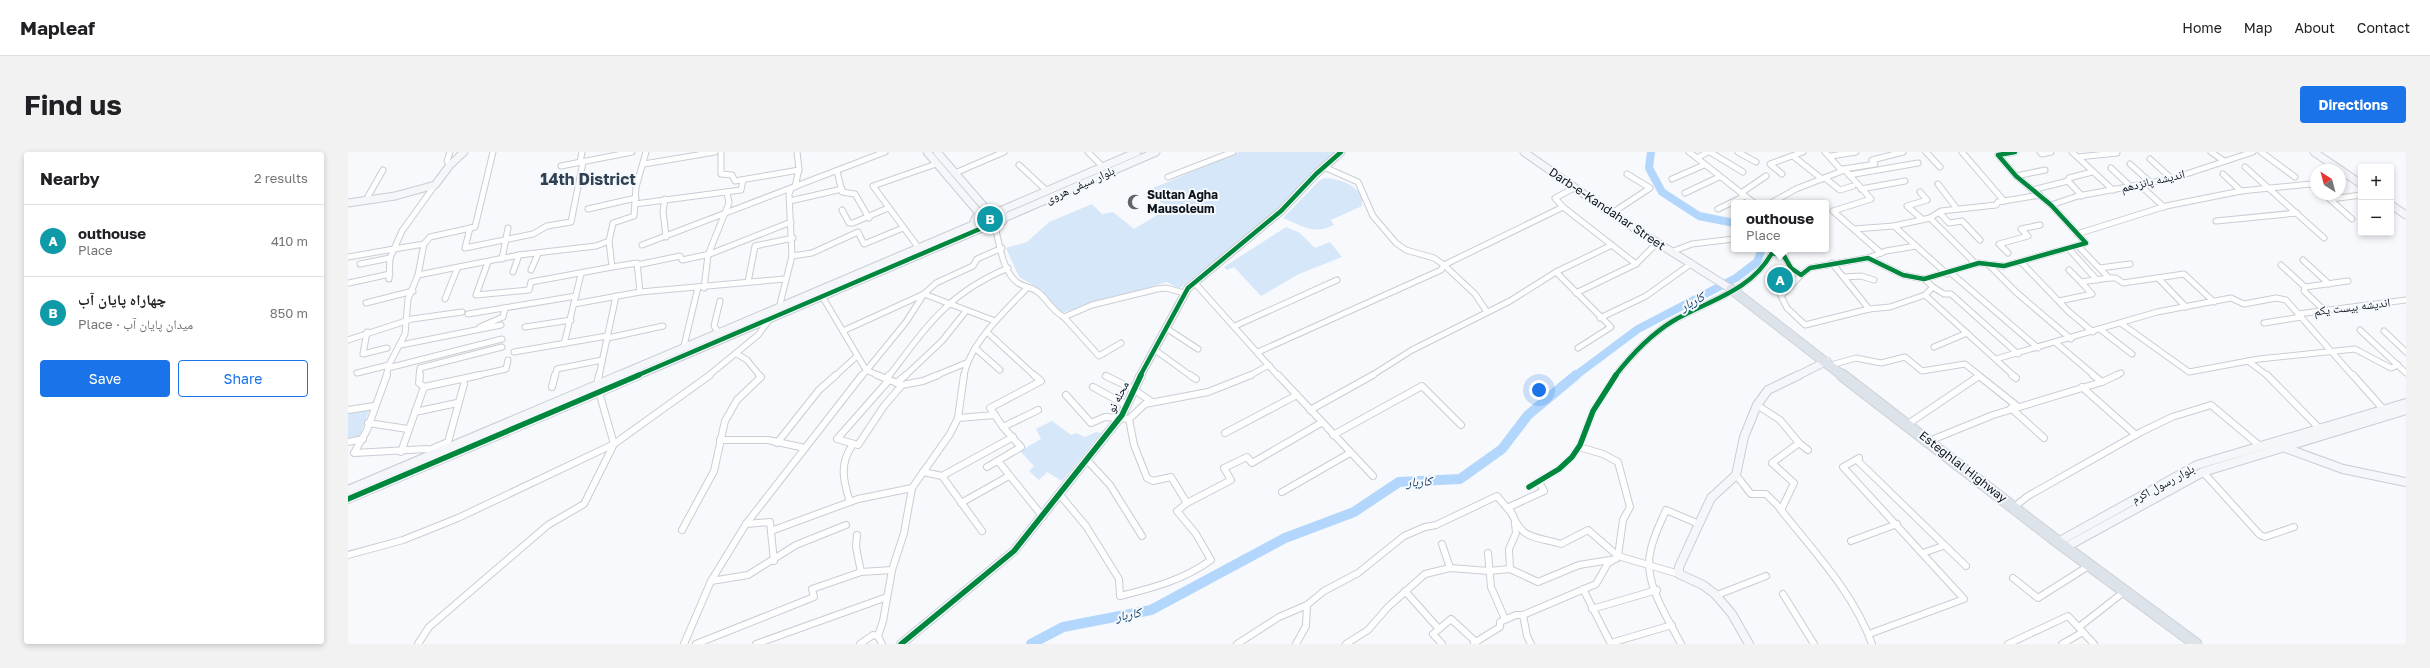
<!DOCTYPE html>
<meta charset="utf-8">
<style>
body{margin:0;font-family:"Golos Text","Noto Naskh Arabic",sans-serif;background:#f2f2f2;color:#202124}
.controls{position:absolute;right:12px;top:12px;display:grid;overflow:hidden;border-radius:4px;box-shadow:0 2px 6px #0003}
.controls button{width:36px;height:36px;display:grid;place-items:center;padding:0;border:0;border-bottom:1px solid #e0e0e0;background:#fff;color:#202124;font:20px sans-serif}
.compass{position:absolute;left:1962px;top:12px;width:36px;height:36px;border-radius:50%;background:#fff;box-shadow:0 2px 6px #0003;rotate:324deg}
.you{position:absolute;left:1191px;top:238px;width:14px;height:14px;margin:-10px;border:3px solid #fff;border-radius:50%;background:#1a73e8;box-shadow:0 0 0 6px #1a73e833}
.badge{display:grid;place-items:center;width:26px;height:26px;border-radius:50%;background:#1a73e8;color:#fff;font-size:13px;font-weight:700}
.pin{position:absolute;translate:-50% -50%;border:2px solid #fff;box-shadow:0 1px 4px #0006}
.popup{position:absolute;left:1383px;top:48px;width:98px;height:52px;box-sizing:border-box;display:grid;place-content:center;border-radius:4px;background:#fff;filter:drop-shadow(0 1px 3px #0005);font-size:13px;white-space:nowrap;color:#757577}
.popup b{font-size:15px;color:#202124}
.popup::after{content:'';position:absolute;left:50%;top:100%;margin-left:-8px;border:8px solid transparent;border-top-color:#fff}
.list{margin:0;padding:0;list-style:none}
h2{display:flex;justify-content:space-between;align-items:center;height:52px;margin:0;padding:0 16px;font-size:17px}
h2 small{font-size:13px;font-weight:400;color:#757577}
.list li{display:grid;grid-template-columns:26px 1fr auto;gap:12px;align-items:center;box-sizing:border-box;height:72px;padding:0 16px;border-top:1px solid #e0e0e0}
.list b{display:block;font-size:15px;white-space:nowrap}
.list p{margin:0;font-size:13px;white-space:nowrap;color:#757577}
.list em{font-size:13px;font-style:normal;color:#757577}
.actions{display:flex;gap:8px;padding:12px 16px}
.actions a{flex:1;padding:9px 0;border:1px solid #1a73e8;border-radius:4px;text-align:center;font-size:14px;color:#1a73e8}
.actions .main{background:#1a73e8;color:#fff}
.map{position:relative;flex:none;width:2058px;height:492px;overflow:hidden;border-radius:4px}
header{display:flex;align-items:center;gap:24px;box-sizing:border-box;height:56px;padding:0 20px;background:#fff;border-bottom:1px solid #e0e0e0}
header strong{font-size:19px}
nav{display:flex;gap:22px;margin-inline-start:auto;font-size:14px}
.intro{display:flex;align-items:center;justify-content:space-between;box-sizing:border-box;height:96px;padding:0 24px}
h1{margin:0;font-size:28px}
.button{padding:10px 18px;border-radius:4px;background:#1a73e8;color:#fff;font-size:14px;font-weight:700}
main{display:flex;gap:24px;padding:0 24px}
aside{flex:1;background:#fff;border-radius:4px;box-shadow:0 2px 6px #0003}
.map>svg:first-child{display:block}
.green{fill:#d6e7fa}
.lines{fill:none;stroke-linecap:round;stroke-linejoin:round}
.river-far1{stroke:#b2d6fc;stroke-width:8}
.river{stroke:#b2d6fc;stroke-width:10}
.street-far1-casing{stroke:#c9ced3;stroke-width:7}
.street-casing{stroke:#c9ced3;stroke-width:8}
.secondary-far1-casing{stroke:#c9ced3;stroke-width:9}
.secondary-casing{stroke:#c9ced3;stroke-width:10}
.highway-far1-casing{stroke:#d0d2d6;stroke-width:11}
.highway-casing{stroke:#d0d2d6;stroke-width:13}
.street-far1{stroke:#fefeff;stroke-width:5}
.street{stroke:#fefeff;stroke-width:6}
.secondary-far1{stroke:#f4f6f9;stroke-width:7}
.secondary{stroke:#f4f6f9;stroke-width:8}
.highway-far1{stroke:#dce3ea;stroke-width:9}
.highway{stroke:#dce3ea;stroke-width:11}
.cycleway-far1-casing{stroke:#f5f9fe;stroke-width:6}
.cycleway-casing{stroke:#f5f9fe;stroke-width:8}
.cycleway-far1{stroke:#00873e;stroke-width:4.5}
.cycleway{stroke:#00873e;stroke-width:5.5}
.labels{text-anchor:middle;stroke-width:4;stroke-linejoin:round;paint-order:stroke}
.street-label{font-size:12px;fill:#0e151d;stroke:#f5f9fe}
.poi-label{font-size:12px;font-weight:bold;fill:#0e151d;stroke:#f5f9fe;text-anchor:start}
.water-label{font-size:13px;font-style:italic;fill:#0b3b64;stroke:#f5f9fe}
.district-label{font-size:16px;font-weight:bold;fill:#304153;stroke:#f5f9fe}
</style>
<header>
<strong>Mapleaf</strong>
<nav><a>Home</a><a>Map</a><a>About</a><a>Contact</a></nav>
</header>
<div class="intro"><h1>Find us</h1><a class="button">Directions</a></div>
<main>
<aside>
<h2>Nearby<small>2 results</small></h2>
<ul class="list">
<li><span class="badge" style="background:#0f9aa8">A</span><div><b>outhouse</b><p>Place</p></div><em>410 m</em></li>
<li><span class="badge" style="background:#0f9aa8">B</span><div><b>چهاراه پایان آب</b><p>Place · میدان پایان آب</p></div><em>850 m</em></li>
</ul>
<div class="actions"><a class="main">Save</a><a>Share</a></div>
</aside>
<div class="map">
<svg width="2058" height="492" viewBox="0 0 2058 492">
<rect width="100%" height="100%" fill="#f7f9fc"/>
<g class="green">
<polygon points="891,0 988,0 921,65 831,137 819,130 713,161 709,159 694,138 671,125 658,96 679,90 701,70 744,52 754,62 765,60 786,77 821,56 798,39"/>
<path d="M977,26C993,27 1003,31 1014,43V54L983,68L986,73C965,83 955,74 935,66L972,28Z"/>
<polygon points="938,75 952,81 967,96 982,90 994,105 951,122 913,144 886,115 879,118 876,115"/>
<polygon points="22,256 11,286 0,288 0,259"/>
<polygon points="704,269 723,283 728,281 737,285 748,280 753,281 714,329 699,320 691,328 681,319 686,314 672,299 693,287 688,277"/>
</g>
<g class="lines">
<g class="river-far1">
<polyline points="1303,0 1301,16 1314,40 1351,64 1386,71"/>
<polyline points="1227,224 1290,177 1388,126 1409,110 1414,97"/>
</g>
<polyline class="river" points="683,492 715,475 803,458 937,386 1006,360 1051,330 1112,327 1154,297 1180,263 1228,223"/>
<defs>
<g id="street-far1">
<polyline points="102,0 99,9 102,13"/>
<polyline points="373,0 373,22 384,23 387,29 451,18"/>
<polyline points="740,0 755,15"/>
<polyline points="1341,0 1349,6"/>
<polyline points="1360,0 1349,6 1406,51"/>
<polyline points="1362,0 1395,20"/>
<polyline points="1390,0 1408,10"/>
<polyline points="1578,0 1592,15"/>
<polyline points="1614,0 1656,49"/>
<polyline points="1692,0 1694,2 1703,0"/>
<polyline points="1724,0 1765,38"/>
<polyline points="1863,0 1876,9"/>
<polyline points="1913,0 1947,25"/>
<polyline points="1445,4 1474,27"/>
<polyline points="1483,4 1508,0"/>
<polyline points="1730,5 1769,1"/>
<polyline points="1802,7 1824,27"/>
<polyline points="232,10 234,0"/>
<polyline points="296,12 367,0"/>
<polyline points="1782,12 1803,31"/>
<polyline points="671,13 699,39"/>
<polyline points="213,14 284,0"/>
<polyline points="1897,15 1976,86"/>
<polyline points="1763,16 1782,34"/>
<polyline points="1492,17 1496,17 1523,47 1485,59 1533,101"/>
<polyline points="1496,17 1527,12 1524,8 1555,0"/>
<polyline points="489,19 494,40 507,42 521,66"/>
<polyline points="607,21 656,0"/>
<polyline points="1434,22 1422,12 1455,0"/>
<polyline points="1875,22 1893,39"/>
<polyline points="1501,23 1570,11"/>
<polyline points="1668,24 1697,18"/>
<polyline points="820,25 885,0"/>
<polyline points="1477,26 1492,38 1505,34"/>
<polyline points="1324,27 1356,13"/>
<polyline points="1720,29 1734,44"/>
<polyline points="1590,32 1609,57"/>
<polyline points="1793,34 1816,55"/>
<polyline points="447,35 451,17 449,0"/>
<polyline points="1513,37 1557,29"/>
<polyline points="1684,38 1720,29 1721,26 1744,20"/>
<polyline points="1572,40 1579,48 1559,54 1574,67"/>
<polyline points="1337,41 1371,25"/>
<polyline points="1393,41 1418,24"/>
<polyline points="1976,42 2004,67"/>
<polyline points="317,47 315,59 318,85"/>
<polyline points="1983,47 2013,43"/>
<polyline points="18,48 35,18"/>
<polyline points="442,49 494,37"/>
<polyline points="1423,51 1448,37 1494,19 1477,0"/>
<polyline points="287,52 393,38 395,28"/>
<polyline points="1703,53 1730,44 1823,27 1905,0"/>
<polyline points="1215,55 1288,112"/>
<polyline points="240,57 288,46"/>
<polyline points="1370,57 1397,44"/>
<polyline points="494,58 501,71 505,71 540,56"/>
<polyline points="1264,61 1302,36 1279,22"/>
<polyline points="1592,61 1601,71 1614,69 1632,88"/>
<polyline points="1582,66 1628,112"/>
<polyline points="1868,69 1949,61"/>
<polyline points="1546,74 1599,122"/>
<path d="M647,75C652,93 654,119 670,131C676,135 684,135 690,140C700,148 704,159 716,165L744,153L809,137L818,136L836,141"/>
<polyline points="122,76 117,96 185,82 199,74 223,70 235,10"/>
<polyline points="1506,77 1546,74 1582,66 1593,59 1648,53 1650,50 1692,43"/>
<polyline points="1729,82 1818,54 1893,39 1963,32 1968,36"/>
<polyline points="76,92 82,85 127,75 145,0"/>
<polyline points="294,93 537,0"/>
<polyline points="1730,94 1761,126 1768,126 1775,131 1836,122 1866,150"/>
<polyline points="570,95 525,34 588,12"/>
<polyline points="1721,97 1749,128"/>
<polyline points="1323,100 1344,92 1386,87"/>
<polyline points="1660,101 1651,92 1680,84 1673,77 1692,73"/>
<polyline points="444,104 464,101 510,80 516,92 555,76"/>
<polyline points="0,105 46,97"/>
<polyline points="1520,106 1538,99 1568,94"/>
<polyline points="154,107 160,76"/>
<polyline points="1955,108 1981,132"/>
<polyline points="140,110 128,143 181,138 183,130 264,115"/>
<polyline points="1673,110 1720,159 1745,180"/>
<polyline points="1484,111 1521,157"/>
<polyline points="12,112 42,106"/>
<polyline points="289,113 332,104 334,108 362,102 443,70"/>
<polyline points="1933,113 1957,135 1956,139 1977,159"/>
<polyline points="1642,114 1669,141 1723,187"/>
<polyline points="1752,116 1782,112"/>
<polyline points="183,118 190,102"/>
<polyline points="1721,118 1733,130"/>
<polyline points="165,120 171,103"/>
<polyline points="1208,120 1263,175 1230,196"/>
<polyline points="1603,121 1690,196"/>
<polyline points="70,123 171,103 248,94 261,89"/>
<polyline points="1453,123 1433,144 1439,156 1457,173 1521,157 1542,155 1577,143"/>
<polyline points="1496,125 1513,124 1526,128"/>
<polyline points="1810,126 1838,155"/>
<polyline points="41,127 42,106 46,97"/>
<polyline points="1576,127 1585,135 1577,143 1666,224"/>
<polyline points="400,130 407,94 445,86"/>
<polyline points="846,130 930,224"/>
<polyline points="1,131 42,122"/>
<polyline points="1585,135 1596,142 1603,142 1670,202"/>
<polyline points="1957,135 2000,129"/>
<polyline points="356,136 360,103 381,51 379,40"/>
<polyline points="292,140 289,111 264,115 261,89 265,71 286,64 288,35 298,0"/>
<polyline points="1228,141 1288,112 1309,91"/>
<polyline points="474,144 518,218 532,224"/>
<polyline points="97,147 109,117"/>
<polyline points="1711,149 1744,142 1733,130 1761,126"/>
<polyline points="18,151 65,139"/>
<polyline points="226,152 292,140 437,127"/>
<polyline points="431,156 444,104 441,42 443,37"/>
<polyline points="1139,160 1127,142 1096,113 1215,55 1207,46 1226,36"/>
<polyline points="120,162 228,144"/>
<polyline points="1950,162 2058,148"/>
<polyline points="716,165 751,204 773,191"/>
<polyline points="1252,166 1298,144 1344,111"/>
<polyline points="1916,171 1953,165"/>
<polyline points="1774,172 1841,220 1911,207 2007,197 2043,216 2050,213"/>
<polyline points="887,174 989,128"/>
<polyline points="132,175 155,165 157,156"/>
<polyline points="177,175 223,168"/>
<polyline points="818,176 850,197"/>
<polyline points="1753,178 1784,202"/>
<polyline points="2012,178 2058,221"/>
<polyline points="495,179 576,142 647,169"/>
<polyline points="2036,179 2058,200"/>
<polyline points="19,180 15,202 39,196"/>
<polyline points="639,180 687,224"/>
<polyline points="371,181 366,174 372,149"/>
<polyline points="260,186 315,174"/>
<polyline points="0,188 64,167 114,160"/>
<polyline points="1708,191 1747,224"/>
<polyline points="216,192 233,122"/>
<polyline points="53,193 153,173"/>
<polyline points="336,194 350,135"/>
<polyline points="1586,195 1619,181"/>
<polyline points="627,196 652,218"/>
<polyline points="807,198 843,224"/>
<polyline points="166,200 259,184"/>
<polyline points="910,200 1093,118 1096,113 1086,106 1058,98 1048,91 1025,64 1010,30 976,15"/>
<polyline points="389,202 399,208 412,224"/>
<polyline points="1648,207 1809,160 1883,146 1896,152 1928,146 1938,148 2005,224"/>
<polyline points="1900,209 1920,224"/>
<polyline points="1483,213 1508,206 1533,211 1557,205 1574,219 1617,212 1632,224"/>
<polyline points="40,216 154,187"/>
<polyline points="9,221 41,213"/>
<polyline points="38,224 41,213 57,182 60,147 70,123 76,92 46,97 54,79 87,33"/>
<polyline points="71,224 72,216 154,195"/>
<polyline points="127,224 158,217 160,208"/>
<polyline points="207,224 209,217 254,208"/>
<polyline points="251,224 268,144"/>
<polyline points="360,224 410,183 422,167"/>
<polyline points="487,224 509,204"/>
<polyline points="514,224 558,170 576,142 588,131 625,114 629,107 654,96"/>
<path d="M541,224C579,174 600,141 660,116"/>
<polyline points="557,224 594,189 618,159"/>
<polyline points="587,224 618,211"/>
<path d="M616,224C621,192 657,159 679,136"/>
<polyline points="901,224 921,213"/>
<polyline points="1023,224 1064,198 1162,149 1208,120 1264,93"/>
<path d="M1267,224C1284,202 1302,183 1325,169C1361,148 1402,140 1424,101L1436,104L1443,116L1453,123L1462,116L1520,106L1555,123L1576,127L1631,111L1656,114L1738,91L1703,53L1668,24L1650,3L1667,0"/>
<polyline points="1767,224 1773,221"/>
</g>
<g id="street">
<polyline points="39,223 19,278 6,301 79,297 86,302"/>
<polyline points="529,223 554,233"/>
<polyline points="686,223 693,229 642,256 655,275 690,258"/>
<polyline points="842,223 848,227"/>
<polyline points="930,223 1025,324"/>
<polyline points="1630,223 1669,254"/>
<polyline points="1664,223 1668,226"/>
<polyline points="1745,223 1754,230"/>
<polyline points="1919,223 1972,277"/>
<polyline points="2005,223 2035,257"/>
<polyline points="758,224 785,237 804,250"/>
<polyline points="539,226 541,223"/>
<polyline points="541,228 489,287 510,293 536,254 554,233 575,229 590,223"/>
<polyline points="548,231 558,223"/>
<polyline points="76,235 132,223"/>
<polyline points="204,235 207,223"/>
<polyline points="745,235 778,253"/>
<polyline points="1734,235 1788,283"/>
<polyline points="718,243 743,271 757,265 781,267 797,252 860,240 903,223"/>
<polyline points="1409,253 1432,268 1451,291"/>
<polyline points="1663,256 1696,286"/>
<polyline points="0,258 26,254"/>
<polyline points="962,258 1025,223"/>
<polyline points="67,260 109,251"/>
<polyline points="610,266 647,263"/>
<polyline points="781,267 786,293 799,326 805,329 823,325 839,351"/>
<polyline points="20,271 60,277"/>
<polyline points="1560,272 1631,224"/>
<polyline points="877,281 949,243"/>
<polyline points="985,283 1074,234 1113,273"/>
<polyline points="372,288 420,288 457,296"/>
<polyline points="1581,289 1645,263 1754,230 1769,223"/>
<polyline points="0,290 15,287"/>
<polyline points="429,291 471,238 488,223"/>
<polyline points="1231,295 1255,302 1270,310 1282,355 1275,368 1270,404"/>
<polyline points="81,298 100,290 116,232"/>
<polyline points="53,300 76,235 71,231 72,223"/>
<polyline points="1511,306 1495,315 1616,447 1521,482"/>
<polyline points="738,307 762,333 794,384"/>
<polyline points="1509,308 1618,414"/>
<polyline points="650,309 695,365"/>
<polyline points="639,315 673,295 655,275"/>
<polyline points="575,320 594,324 634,379"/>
<polyline points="1855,320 1912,383 1917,385 1946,375"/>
<path d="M1388,323L1403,342H1418L1430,354C1464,398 1505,439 1524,492"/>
<polyline points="594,324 665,285"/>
<path d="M1191,330L1196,339L1161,355C1174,388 1181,383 1213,392L1240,378L1270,404L1331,422"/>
<polyline points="1181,335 1211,317 1224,305 1232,293 1245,259 1268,223"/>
<polyline points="934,340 1002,301"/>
<path d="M712,343L738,374L771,427L772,444C805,436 835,428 863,408L848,382L829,359L839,351L883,328L876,316L899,305L904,311L973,271"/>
<path d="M502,350C495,328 491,312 505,292"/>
<polyline points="613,351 661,324"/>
<polyline points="1666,355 1680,344 1793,280 1824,265 1863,253 1912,294"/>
<polyline points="1433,358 1446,331 1424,311 1451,291 1460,298"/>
<polyline points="398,372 422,370 426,409"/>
<polyline points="334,378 366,319 377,269 389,248 413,225 411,223"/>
<polyline points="423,379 510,347 564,336"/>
<polyline points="509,383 508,395 513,420"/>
<polyline points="1503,389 1549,372"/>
<polyline points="1094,392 1102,416"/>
<polyline points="1140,401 1143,435 1157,467"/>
<polyline points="1575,401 1595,394"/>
<polyline points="0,403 55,388 110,366 266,292 362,223"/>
<polyline points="1162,417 1161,397 1168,381 1167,371"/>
<polyline points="1665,426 1690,446 1742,413"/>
<polyline points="363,429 400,423 448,393 498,373"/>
<polyline points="1235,437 1263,492"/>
<polyline points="1057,439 1091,477"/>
<polyline points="1435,442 1466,492"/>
<polyline points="1369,443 1418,424"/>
<polyline points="1244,457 1309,438"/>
<polyline points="1731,475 1777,439"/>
<polyline points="1126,491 1152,475 1152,470 1168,463 1175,463"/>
<polyline points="1263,491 1324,473"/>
<polyline points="70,492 81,475 200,373 236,352 266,292 249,233 251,223"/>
<polyline points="336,492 363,429 398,372 514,223"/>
<polyline points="348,492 466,445 464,437 513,420 544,418"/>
<polyline points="408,492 539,445"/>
<polyline points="512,492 525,483 530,484"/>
<polyline points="534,492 530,484 535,469 544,418 556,381 564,336 602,282 610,266 616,223"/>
<polyline points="889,492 931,465 959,453 976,439 1010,421 1056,384 1077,375 1088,373 1149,344 1165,363"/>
<polyline points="948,492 958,474 959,453"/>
<polyline points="998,492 1020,478 1040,455 1077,422 1102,416 1141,419 1162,417 1190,430 1231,413 1268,407"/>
<polyline points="1094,492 1085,482 1103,467 1128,490"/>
<polyline points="1183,492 1179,484 1175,463 1248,432 1260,411 1264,409"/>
<path d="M1333,492C1320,466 1296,432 1302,402C1304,387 1312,372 1318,358L1351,372"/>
<polyline points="1660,492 1720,464 1746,492"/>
<polyline points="1714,492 1735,480"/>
</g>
<g id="secondary-far1">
<polyline points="579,0 631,61"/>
<polyline points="589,0 639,58"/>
<polyline points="1176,0 1267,64 1383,137"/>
<polyline points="1966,0 2013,32"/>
<polyline points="0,51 47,44 87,33 102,13 116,0"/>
<polyline points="2043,53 2058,63"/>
<polygon points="643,57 655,61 655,69 643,76 629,74 626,69 629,64"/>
<polyline points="652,59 789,0"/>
<polyline points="656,66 808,0"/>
<polyline points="269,224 627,72"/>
<polyline points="288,224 634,76"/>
<polyline points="792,224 840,136 933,59 968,22 993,0"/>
<polyline points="1449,224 1479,209"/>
</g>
<g id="secondary">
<polyline points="1932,294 1995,317 2058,330"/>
<polyline points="0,338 272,223"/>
<polyline points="0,347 291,223"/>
<polyline points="1710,390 1849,313 2058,251"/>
<polyline points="1718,395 1855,320 2058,258"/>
<polyline points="553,492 666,399 774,263 793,223"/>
<polyline points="1401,492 1384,462 1367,442 1355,433 1331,422 1331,415 1363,346 1388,323 1396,285 1409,253 1420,238 1451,223"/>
</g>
<polyline id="highway-far1" points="1383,137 1495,224"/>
<polyline id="highway" points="1494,223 1710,390 1848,492"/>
</defs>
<use href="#street-far1" class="street-far1-casing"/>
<use href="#street" class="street-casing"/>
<use href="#secondary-far1" class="secondary-far1-casing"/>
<use href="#secondary" class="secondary-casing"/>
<use href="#highway-far1" class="highway-far1-casing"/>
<use href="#highway" class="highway-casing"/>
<use href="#street-far1" class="street-far1"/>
<use href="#street" class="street"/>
<use href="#secondary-far1" class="secondary-far1"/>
<use href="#secondary" class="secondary"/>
<use href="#highway-far1" class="highway-far1"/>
<use href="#highway" class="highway"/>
<defs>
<g id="cycleway-far1">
<polyline points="288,224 634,76"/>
<polyline points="792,224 840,136 933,59 968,22 993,0"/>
<path d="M1267,224C1284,202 1302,183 1325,169C1361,148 1402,140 1424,101L1436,104L1443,116L1453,123L1462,116L1520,106L1555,123L1576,127L1631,111L1656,114L1738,91L1703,53L1668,24L1650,3L1667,0"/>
</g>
<g id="cycleway">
<polyline points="1181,335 1211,317 1224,305 1232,293 1245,259 1268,223"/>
<polyline points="0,347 291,223"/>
<polyline points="553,492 666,399 774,263 793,223"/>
</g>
</defs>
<use href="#cycleway-far1" class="cycleway-far1-casing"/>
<use href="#cycleway" class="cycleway-casing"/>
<use href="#cycleway-far1" class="cycleway-far1"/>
<use href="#cycleway" class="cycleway"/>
</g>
<defs>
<symbol id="mosque-bare" viewBox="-9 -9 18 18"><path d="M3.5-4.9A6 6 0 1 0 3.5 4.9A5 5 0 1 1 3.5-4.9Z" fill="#60656b" stroke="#f5f9fe" stroke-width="2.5" paint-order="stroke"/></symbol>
</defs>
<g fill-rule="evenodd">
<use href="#mosque-bare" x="776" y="39" width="22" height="22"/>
</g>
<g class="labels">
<g class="street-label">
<text transform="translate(1805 29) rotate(-13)" y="4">اندیشه پانزدهم</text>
<text transform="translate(732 33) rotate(-24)" y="4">بلوار سیفی هروی</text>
<text transform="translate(1259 57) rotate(34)" y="4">Darb-e-Kandahar Street</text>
<text transform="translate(2004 155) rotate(-7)" y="4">اندیشه بیست یکم</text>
<text transform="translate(770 245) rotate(-63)" y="4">محله نو</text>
<text transform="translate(1615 315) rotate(38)" y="4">Esteghlal Highway</text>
<text transform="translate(1815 332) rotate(-28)" y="4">بلوار رسول اکرم</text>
</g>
<g class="poi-label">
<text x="799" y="47">Sultan Agha<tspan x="799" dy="14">Mausoleum</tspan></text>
</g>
<g class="water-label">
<text transform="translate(1344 149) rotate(-28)" y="5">کاربار</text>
<text transform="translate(1071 329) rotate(-3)" y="5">کاربار</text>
<text transform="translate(780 462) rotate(-11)" y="5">کاربار</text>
</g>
<g class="district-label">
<text x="240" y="33">14th District</text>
</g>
</g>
</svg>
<div class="controls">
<button>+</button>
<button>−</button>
</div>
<svg class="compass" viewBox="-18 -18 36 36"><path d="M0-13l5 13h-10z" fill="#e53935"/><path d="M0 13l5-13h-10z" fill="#757577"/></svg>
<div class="you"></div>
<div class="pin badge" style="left:1432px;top:128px;background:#0f9aa8">A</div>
<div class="popup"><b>outhouse</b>Place</div>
<div class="pin badge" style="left:642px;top:67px;background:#0f9aa8">B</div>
</div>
</main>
